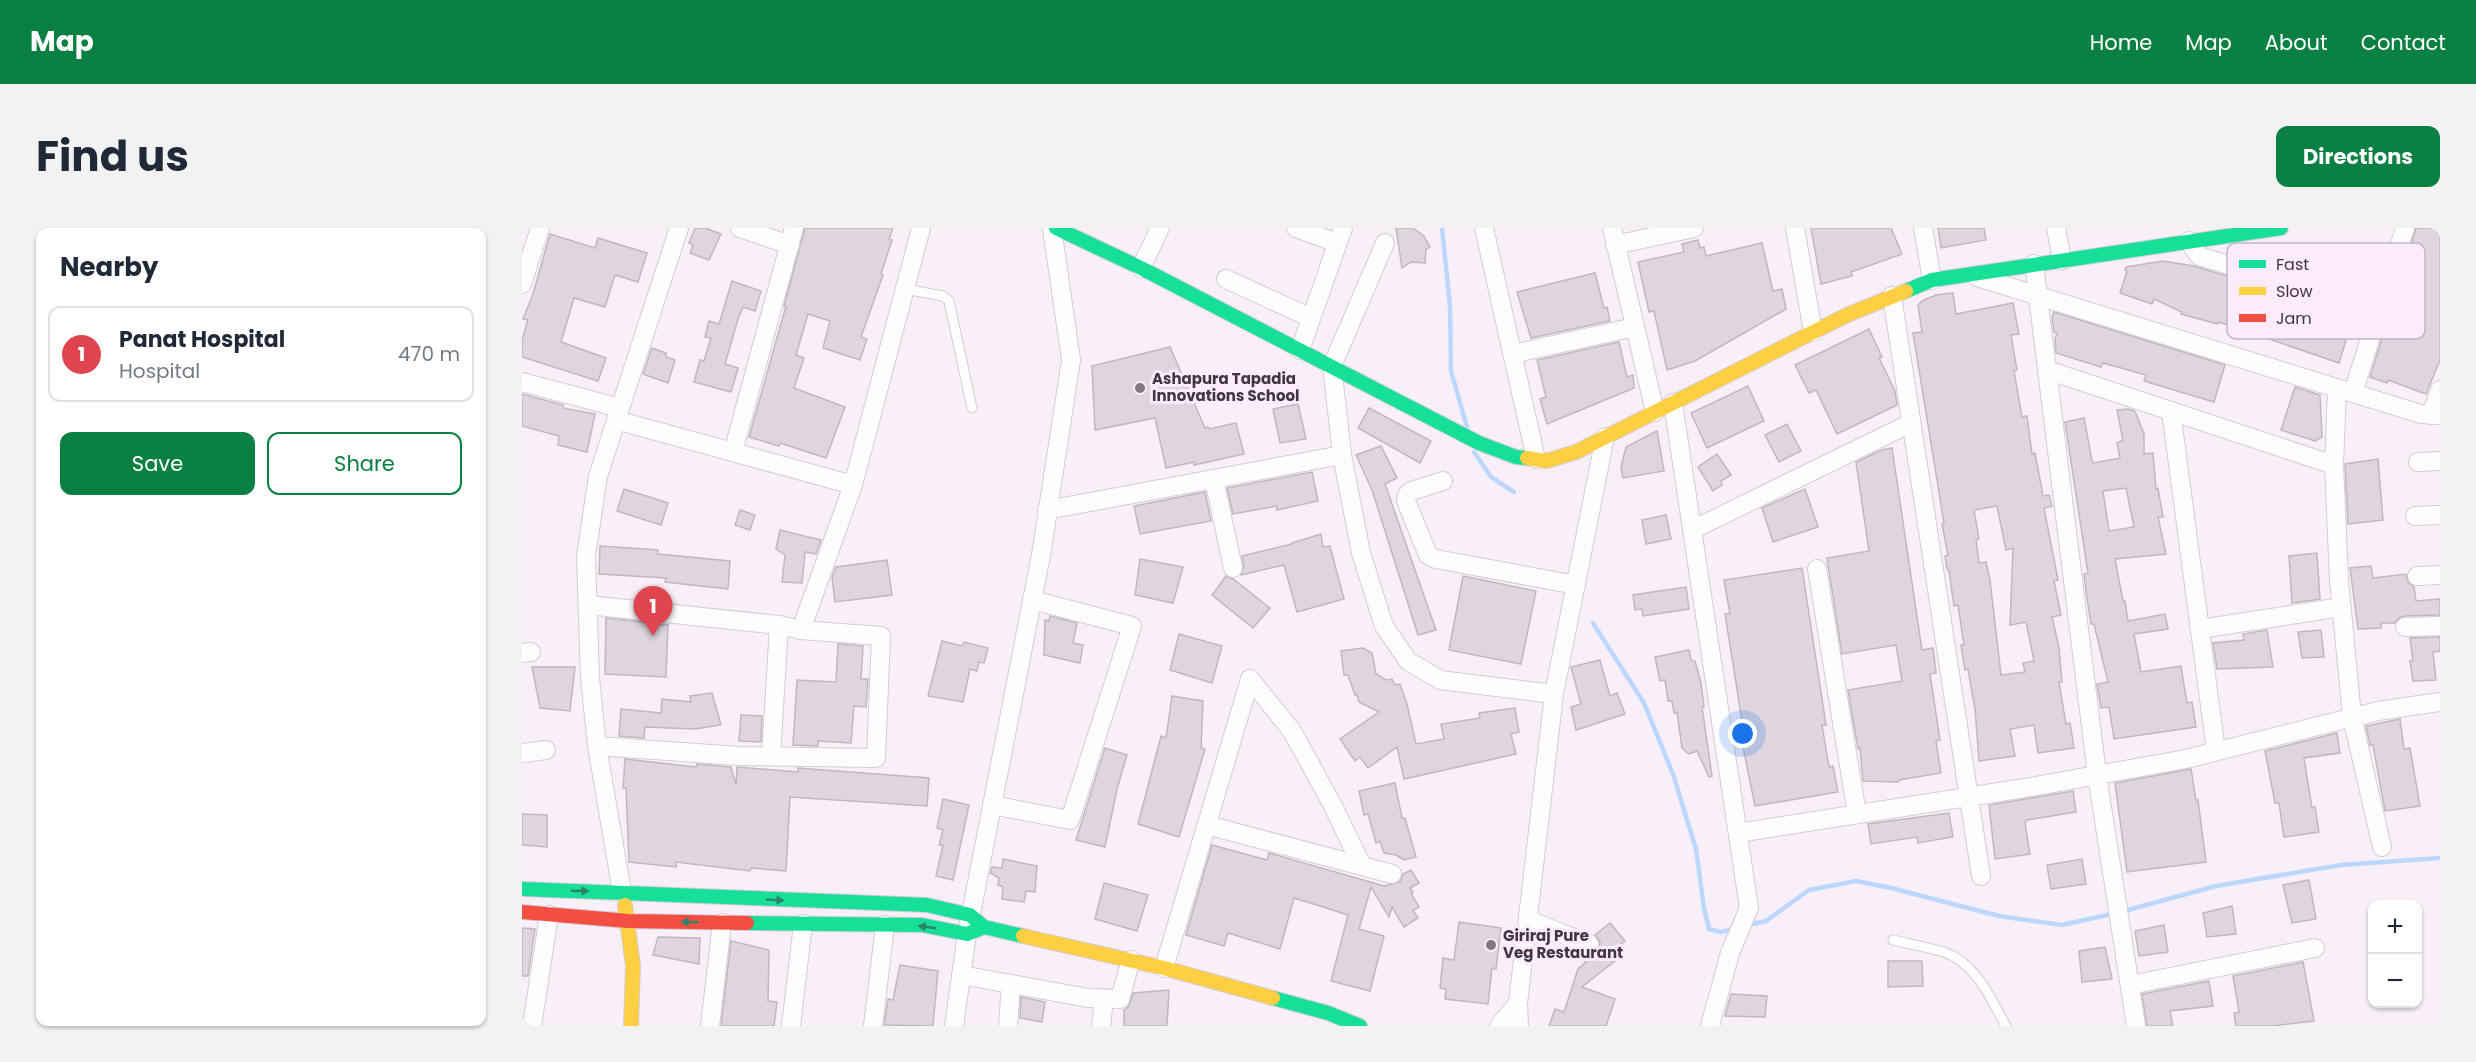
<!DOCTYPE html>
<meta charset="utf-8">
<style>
body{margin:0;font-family:Poppins,sans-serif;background:#f2f2f3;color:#1f2937}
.controls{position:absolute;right:18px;bottom:18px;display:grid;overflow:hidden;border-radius:12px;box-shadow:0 2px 4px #0004}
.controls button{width:54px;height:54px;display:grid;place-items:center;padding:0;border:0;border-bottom:2px solid #e0e1e3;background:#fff;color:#1f2937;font:30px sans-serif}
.you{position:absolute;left:1221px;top:506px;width:21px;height:21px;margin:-15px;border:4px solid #fff;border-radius:50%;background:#1a73e8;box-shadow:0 0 0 9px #1a73e833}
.badge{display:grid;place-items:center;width:39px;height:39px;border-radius:50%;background:#0b8043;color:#fff;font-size:20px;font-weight:700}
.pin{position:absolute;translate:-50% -50px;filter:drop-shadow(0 2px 3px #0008)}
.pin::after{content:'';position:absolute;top:32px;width:21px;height:18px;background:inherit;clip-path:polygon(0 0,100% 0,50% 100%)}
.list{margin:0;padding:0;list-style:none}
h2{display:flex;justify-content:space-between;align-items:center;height:78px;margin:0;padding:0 24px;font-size:26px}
h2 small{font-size:20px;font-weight:400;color:#747a83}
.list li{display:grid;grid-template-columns:39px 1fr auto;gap:18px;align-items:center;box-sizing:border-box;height:96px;margin:0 12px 12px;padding:0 12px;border:2px solid #e0e1e3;border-radius:12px}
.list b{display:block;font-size:22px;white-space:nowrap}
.list p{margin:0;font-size:20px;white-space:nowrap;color:#747a83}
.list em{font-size:20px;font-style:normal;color:#747a83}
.actions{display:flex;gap:12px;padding:18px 24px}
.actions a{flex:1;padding:14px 0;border:2px solid #0b8043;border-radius:12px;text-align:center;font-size:21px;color:#0b8043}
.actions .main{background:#0b8043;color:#fff}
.map{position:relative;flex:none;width:1918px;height:798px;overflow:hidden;border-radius:12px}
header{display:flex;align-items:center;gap:36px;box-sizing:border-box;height:84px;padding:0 30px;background:#0b8043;color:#fff}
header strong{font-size:28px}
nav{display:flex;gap:33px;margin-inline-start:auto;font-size:21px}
.intro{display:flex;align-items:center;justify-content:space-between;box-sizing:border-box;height:144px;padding:0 36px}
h1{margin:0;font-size:42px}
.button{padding:15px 27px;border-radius:12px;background:#0b8043;color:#fff;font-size:21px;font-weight:700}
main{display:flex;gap:36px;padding:0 36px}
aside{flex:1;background:#fff;border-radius:12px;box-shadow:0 2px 4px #0004}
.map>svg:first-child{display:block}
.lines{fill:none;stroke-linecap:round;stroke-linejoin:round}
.stream{stroke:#bcd7fd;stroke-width:4.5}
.building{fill:#ded5de;stroke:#c1b7c0;stroke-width:1.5;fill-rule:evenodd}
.lane-casing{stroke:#d5cbd5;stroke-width:11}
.street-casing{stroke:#d5cbd5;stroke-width:20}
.fast-casing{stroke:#d5cbd5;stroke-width:16}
.slow-casing{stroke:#d5cbd5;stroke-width:16}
.jam-casing{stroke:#d5cbd5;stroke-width:16}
.lane{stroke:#fefdfe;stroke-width:9}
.street{stroke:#fefdfe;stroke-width:18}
.fast{stroke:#16e098;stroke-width:14}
.slow{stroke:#ffcf43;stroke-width:14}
.jam{stroke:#f24e42;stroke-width:14}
.oneway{fill:#2e8268}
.poi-dot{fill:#817780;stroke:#fcebfc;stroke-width:2}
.labels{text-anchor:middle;stroke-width:6;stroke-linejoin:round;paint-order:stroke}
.poi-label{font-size:15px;font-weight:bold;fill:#413640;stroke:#fcebfc;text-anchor:start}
.key{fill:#fcebfc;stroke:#c4b5c4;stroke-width:1.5}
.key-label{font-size:16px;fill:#413640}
</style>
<header>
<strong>Map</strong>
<nav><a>Home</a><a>Map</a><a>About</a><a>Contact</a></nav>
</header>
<div class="intro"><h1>Find us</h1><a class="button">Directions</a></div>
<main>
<aside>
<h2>Nearby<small></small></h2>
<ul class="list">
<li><span class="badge" style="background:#e0444e">1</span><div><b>Panat Hospital</b><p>Hospital</p></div><em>470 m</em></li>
</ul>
<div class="actions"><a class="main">Save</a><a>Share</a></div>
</aside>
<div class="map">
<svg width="1918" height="798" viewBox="0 0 1918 798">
<rect width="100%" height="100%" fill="#f8eff8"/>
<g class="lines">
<g class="stream">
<polyline points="920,0 928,78 929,143 945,199"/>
<polyline points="952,224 969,249 992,264"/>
<polyline points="1071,395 1122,475 1151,546 1174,621 1182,680 1187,701 1199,704 1213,701"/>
<polyline points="1602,683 1694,658 1819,637 1918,630"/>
<polyline points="1226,697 1244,693 1287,662 1334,653 1369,660 1477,688 1540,697 1594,685"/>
</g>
</g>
<g class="building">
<polygon points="173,0 183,0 199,6 187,32 168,25 171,17 167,15"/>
<polygon points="283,0 371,0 367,11 370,12 359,46 361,47 339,109 345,111 338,132 301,120 308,93 286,86 274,127 282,130 272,160 323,179 304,230 258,215 257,218 227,209 264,78 262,78"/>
<polygon points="874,0 891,0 902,8 908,19 904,21 903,35 889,34 880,40"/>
<polygon points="1289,0 1369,0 1380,26 1329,44 1330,48 1299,56"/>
<polygon points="1416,0 1462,0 1464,12 1419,20"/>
<polygon points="1894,0 1918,0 1918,132 1904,166 1866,152 1865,155 1848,149"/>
<polygon points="28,6 73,20 76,10 125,25 116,54 93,47 83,79 52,70 39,114 84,130 76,153 0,129 0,112 6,92 1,91 11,66"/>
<polygon points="1176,12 1178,20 1182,19 1184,28 1240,15 1251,63 1260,61 1264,81 1173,133 1145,142 1132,83 1127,84 1116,34 1162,24 1160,16"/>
<polygon points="1641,33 1672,38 1835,88 1828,110 1825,109 1817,135 1741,109 1746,91 1722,81 1716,101 1697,94 1696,96 1659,86 1660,84 1632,71 1630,76 1598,65 1605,43 1603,42 1604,39"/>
<polygon points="1073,45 1082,80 1085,79 1088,93 1009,110 995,64"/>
<polygon points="210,53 239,63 233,83 221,79 216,91 203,136 216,140 209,164 172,154 178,132 182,133 189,110 183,109 187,93 197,96"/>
<path d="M1431,65L1434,86L1491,75L1497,106L1489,107L1495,142L1492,143L1500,189L1505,188L1510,226L1513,225L1521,268L1527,267L1530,278L1522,280L1536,352L1532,353L1539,387L1530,389L1537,420L1540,454H1537L1544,496L1548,495L1552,520L1516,525L1512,497L1488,501L1493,528L1457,533L1453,481L1446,441L1443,442L1439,417H1442L1436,377L1432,378L1427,343L1425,341L1423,328L1426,327L1420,296L1422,295L1391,105L1400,104L1396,77L1400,73L1414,67ZM1475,278L1484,322L1491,320L1488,397L1504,394L1512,433L1501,435L1503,444L1479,447L1468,352L1464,334L1457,335L1454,312L1457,311L1452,282Z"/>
<polygon points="1532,84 1703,137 1692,174 1622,153 1624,147 1581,135 1579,139 1534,125 1533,111 1535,106 1532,104 1530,90"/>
<polygon points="1347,101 1360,129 1357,130 1373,163 1375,177 1315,206 1294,162 1287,165 1273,137"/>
<polygon points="1097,114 1105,149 1111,147 1112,160 1025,196 1018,171 1024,169 1015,132"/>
<polygon points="648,119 683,200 686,199 687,201 714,195 722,226 672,237 672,234 644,240 633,190 573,202 570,138"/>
<polygon points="130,120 144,125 144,129 153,132 146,155 121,146"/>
<polygon points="1226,158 1242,193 1185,220 1169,185"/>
<polygon points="1773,159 1798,167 1800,209 1793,213 1759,202"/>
<polygon points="0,166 41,177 41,180 73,186 65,224 36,217 37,208 0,198"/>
<polygon points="776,176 784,211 758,215 751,181"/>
<polygon points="847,180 909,213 898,235 836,200"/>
<path d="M1606,181L1613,183L1622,206V226L1631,225L1634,261L1636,260L1641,289H1636L1644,326L1593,331L1601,373H1603L1606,393L1643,386L1646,401L1612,406L1619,444L1659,438L1665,475L1670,474L1674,499L1592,511L1587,479L1579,480L1575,456L1586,454L1572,396H1569L1564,363L1562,346L1566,345L1543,194L1562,190L1570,233L1572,235L1598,230L1595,215L1601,212L1595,182ZM1604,260L1612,299L1587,303L1581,263Z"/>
<polygon points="1265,196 1279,223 1257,234 1243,207"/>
<polygon points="1135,203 1142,243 1101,250 1099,239 1104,219"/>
<polygon points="859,218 875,250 863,256 914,402 896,407 850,262 834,227"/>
<polygon points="1370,220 1400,422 1411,420 1414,445 1408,446 1418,512 1414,513 1419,545 1377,552 1376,554 1341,553 1338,520 1336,521 1326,462 1380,453 1374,417 1320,426 1305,330 1347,323 1334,234 1360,222"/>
<polygon points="1195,226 1209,247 1199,253 1200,257 1191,263 1176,239"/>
<polygon points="1856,231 1861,292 1826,296 1823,236"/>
<polygon points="790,244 796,273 755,282 755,278 711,286 705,260"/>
<polygon points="102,261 146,275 139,297 95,283"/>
<polygon points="1283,261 1296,299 1251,314 1240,280"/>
<polygon points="683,264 689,293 618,306 612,278"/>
<polygon points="218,282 233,287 228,302 213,297"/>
<polygon points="1144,287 1149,311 1124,316 1120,292"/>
<polygon points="258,302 299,312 294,326 283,324 280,355 260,354 263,327 254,321"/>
<polygon points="799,306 801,319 808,318 822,371 775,384 762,337 719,347 722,338 720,328 770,316 770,315"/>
<polygon points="78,318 136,322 136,326 208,333 206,361 143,354 144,350 77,346"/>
<polygon points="1795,325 1798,371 1770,375 1767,328"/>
<polygon points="618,331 661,339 651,375 613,367"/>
<polygon points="365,332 370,367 313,374 310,349 314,339"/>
<polygon points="1849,338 1851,350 1884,346 1886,354 1892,359 1894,373 1918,371 1918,387 1883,388 1877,390 1873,395 1859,395 1859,400 1836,401 1828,340"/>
<polygon points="1280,340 1304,497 1300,497 1307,539 1311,538 1316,564 1233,578 1221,519 1224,518 1203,386 1208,386 1202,352"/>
<polygon points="704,348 711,351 748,380 731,400 690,367"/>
<polygon points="941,348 1014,363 999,436 927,422"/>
<polygon points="1164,359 1167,381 1121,388 1120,381 1113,382 1111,367"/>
<polygon points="528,388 555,395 551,415 561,417 558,435 522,427 523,392 527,393"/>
<polygon points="84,390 146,397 144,449 83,446"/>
<polygon points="1745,402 1751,439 1695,441 1691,415 1722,412 1721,406"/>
<polygon points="1799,402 1802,429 1780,430 1776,404"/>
<polygon points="657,406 700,418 690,455 648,442"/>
<polygon points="1918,409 1918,423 1911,424 1914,452 1891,453 1888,433 1891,433 1888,410"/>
<polygon points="420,413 440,418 442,414 466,420 462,435 457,434 455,443 448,441 441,474 406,468"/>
<polygon points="316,416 341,418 339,451 346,451 344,479 332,478 329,515 296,513 296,518 271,517 275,452 314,454"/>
<polygon points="841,420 850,425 854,446 864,452 870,451 873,457 878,456 885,476 894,516 922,511 919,496 958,490 957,485 993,480 997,504 989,506 994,526 882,551 875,519 846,540 838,529 833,533 818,511 857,484 837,474 835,467 833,467 826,447 822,447 819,423"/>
<polygon points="1167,422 1169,432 1173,433 1179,455 1182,479 1180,479 1190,548 1187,549 1175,523 1167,526 1160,520 1155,484 1152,485 1150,473 1146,473 1143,452 1138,453 1133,429"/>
<polygon points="1078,432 1088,468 1095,465 1103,486 1054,502 1049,479 1059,476 1049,439"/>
<polygon points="10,439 53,439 48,483 18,480"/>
<polygon points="190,465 199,497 173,501 123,499 122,510 97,508 99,481 139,485 140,471 169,474 168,468"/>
<polygon points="650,468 681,473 679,520 683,521 657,609 616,596 639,508 644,510"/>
<polygon points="219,487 240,488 239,514 217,513"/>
<polygon points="1878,491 1882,521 1888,520 1898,578 1863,583 1851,517 1848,517 1844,498"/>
<polygon points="1815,505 1818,525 1782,530 1790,580 1793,579 1797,604 1762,609 1757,575 1753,575 1743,523"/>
<polygon points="583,520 605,527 595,561 583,619 554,612"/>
<polygon points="103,531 174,539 175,536 209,539 214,557 215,539 276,544 276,540 407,550 405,578 268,569 264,643 229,640 228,643 154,634 154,639 107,634 104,560 101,560"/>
<polygon points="1669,541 1674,572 1676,572 1684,634 1605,644 1593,555"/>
<polygon points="873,555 880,590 883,590 894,629 882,632 874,627 862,625 858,613 854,615 846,586 842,587 837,563"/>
<polygon points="1551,563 1554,584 1505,592 1503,595 1508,626 1473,631 1467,577"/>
<polygon points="421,571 447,577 431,652 414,648 421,617 417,617 421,602 415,600"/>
<polygon points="1427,585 1431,609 1396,615 1395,609 1349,616 1346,596"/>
<polygon points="0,586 25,587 25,619 0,617"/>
<polygon points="690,617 745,632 747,625 862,658 878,654 881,646 889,642 897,655 888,660 891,664 889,665 897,679 891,682 896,690 882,699 870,679 867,689 849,659 837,701 862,708 848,763 809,753 826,687 798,678 772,670 758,721 706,705 702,718 664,707"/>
<polygon points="481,631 515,638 513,664 504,663 502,674 480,671 481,659 476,657 477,650 468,645 470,639 480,640"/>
<polygon points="1560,631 1564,656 1529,661 1525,637"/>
<polygon points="1787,652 1794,691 1770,695 1761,657"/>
<polygon points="582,655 626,667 615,703 573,691"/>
<polygon points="1710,678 1714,706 1685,709 1681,685"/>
<polygon points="937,694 979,700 974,741 970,740 966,776 923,771 924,761 918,760 921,730 932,732"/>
<polygon points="1088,695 1103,713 1093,721 1098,729 1060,759 1093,771 1084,798 1027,798 1033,781 1042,784 1056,741 1064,734 1060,730 1074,725 1077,721 1078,714 1073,707"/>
<polygon points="1642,697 1646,724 1617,728 1613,703"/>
<polygon points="0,700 13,701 6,748 0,748"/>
<polygon points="136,709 178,710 177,736 131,727"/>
<polygon points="209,713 247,722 246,773 255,774 252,798 199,798"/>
<polygon points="1583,719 1590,751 1560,754 1557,723"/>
<polygon points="1366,733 1400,733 1401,758 1366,759"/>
<polygon points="1781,734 1792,793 1750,798 1714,798 1712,785 1717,784 1711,748"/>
<polygon points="378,737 416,743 411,798 362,797 366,771 371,772"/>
<polygon points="1687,753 1691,778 1648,783 1651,798 1625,798 1620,766"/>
<polygon points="647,762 645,798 602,798 602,782 607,778 611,765"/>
<polygon points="1209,766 1245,768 1243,789 1203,788"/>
<polygon points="499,769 523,774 520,794 498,790"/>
</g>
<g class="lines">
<defs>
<g id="lane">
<polyline points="383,61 421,68 427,73 450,180"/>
<path d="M1371,712C1388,716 1405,719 1422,724C1454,735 1469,771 1484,798"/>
</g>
<g id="street">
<polyline points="218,0 268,17"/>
<polyline points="774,0 815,15"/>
<polyline points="962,0 1014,231"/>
<polyline points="1090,0 1133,184"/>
<polyline points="1273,0 1291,104"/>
<polyline points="1401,0 1410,52"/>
<polyline points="1534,0 1540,32"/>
<polyline points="1667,13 1677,28 1856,83"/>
<polyline points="863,15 810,138 820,227 839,325 862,398 886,433 918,452 1032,466"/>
<polyline points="1093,17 1172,0"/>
<polyline points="1512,36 1575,547 1614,798"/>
<polyline points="619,40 638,0"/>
<polyline points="1455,49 1899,186 1918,187"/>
<polyline points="704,51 789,90"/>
<polyline points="0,56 18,0"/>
<polyline points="1370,68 1459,648"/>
<polyline points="778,122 821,0"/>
<polyline points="990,126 1113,99"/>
<polyline points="1525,142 1812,237"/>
<polyline points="0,154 98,180"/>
<polyline points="1815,161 1812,237 1817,352 1830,489 1860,619"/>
<polyline points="1831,165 1883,0"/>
<polyline points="1151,175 1227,680 1208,725 1188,798"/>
<polyline points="1649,183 1694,523"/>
<polyline points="1909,187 1918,162"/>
<polyline points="94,192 331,257"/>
<polyline points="211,224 272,0"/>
<polyline points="1896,234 1918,233"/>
<polyline points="692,251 711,340"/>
<polyline points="921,253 889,263 885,267 884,273 906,327 914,331 1054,357"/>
<polyline points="525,282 820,227"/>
<polyline points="1893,288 1918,287"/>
<polyline points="1170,302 1389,195"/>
<polyline points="1295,341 1335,586"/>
<polyline points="1895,348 1918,347"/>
<polyline points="66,377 257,397 279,402 359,408 354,530 217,528 75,518"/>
<polyline points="1883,399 1918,398"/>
<polyline points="1678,401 1819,379"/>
<polyline points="279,402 331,257 399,0"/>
<polyline points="0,425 9,424"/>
<polyline points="728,451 770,503 811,578 840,638"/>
<polyline points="0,525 24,522"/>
<polyline points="249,528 257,397"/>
<polyline points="470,577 548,592 610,398 510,372"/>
<polyline points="685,597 870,646"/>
<polyline points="1216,605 1503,560 1664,531 1856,483 1918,474"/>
<polyline points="100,664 75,518 68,450 64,328 76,248 157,0"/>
<polyline points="1006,692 1067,716"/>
<polyline points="642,740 728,451"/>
<polyline points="439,747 566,770 598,771 609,732"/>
<polyline points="1608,757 1793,720"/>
<polyline points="10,798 27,687"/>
<polyline points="188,798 200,695"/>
<polyline points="269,798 281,696"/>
<polyline points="351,798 363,697"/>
<polyline points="432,798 445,706 519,327 549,132 530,0"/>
<polyline points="486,798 489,756"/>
<polyline points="579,798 582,771"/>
<polyline points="977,798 996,775"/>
<polyline points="997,798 996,775 1032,466 1083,209"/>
</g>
<g id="fast">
<polyline points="534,0 619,40 957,215 994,229 1005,230"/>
<polyline points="1384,63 1410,52 1759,0"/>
<polyline points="0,661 405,677 448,687 462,699 501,708"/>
<polyline points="225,695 400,697 445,706 462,699"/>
<polyline points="751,770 806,785 838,798"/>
</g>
<g id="slow">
<polyline points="1005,230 1024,233 1054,224 1325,87 1384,63"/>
<polyline points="103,677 111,738 109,798"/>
<polyline points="501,708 642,740 751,770"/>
</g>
<polyline id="jam" points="0,684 106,693 225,695"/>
</defs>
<use href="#lane" class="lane-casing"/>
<use href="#street" class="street-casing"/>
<use href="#fast" class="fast-casing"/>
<use href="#slow" class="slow-casing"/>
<use href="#jam" class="jam-casing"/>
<use href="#lane" class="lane"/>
<use href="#street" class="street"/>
<use href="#fast" class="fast"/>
<use href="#slow" class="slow"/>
<use href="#jam" class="jam"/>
</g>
<defs><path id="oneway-solid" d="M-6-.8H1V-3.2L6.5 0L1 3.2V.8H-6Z" transform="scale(1.5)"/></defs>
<g class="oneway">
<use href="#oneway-solid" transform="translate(58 663) rotate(2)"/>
<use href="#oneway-solid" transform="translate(253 672) rotate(3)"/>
<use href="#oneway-solid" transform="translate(168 694) rotate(-179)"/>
<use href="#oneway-solid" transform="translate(405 699) rotate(-172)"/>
</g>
<g class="poi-dot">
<circle cx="618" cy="160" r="6"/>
<circle cx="969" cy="717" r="6"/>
</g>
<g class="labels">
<g class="poi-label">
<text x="630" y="156">Ashapura Tapadia<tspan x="630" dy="17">Innovations School</tspan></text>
<text x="981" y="713">Giriraj Pure<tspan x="981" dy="17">Veg Restaurant</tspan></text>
</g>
</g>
<rect x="1705" y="15" width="198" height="96" rx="9" class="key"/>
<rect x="1717" y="32" width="27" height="8" fill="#16e098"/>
<rect x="1717" y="59" width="27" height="8" fill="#ffcf43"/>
<rect x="1717" y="86" width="27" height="8" fill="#f24e42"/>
<g class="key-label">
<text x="1754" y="42">Fast</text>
<text x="1754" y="69">Slow</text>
<text x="1754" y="96">Jam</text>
</g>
</svg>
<div class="controls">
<button>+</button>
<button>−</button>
</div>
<div class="you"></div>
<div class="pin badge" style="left:131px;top:408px;background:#e0444e">1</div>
</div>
</main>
